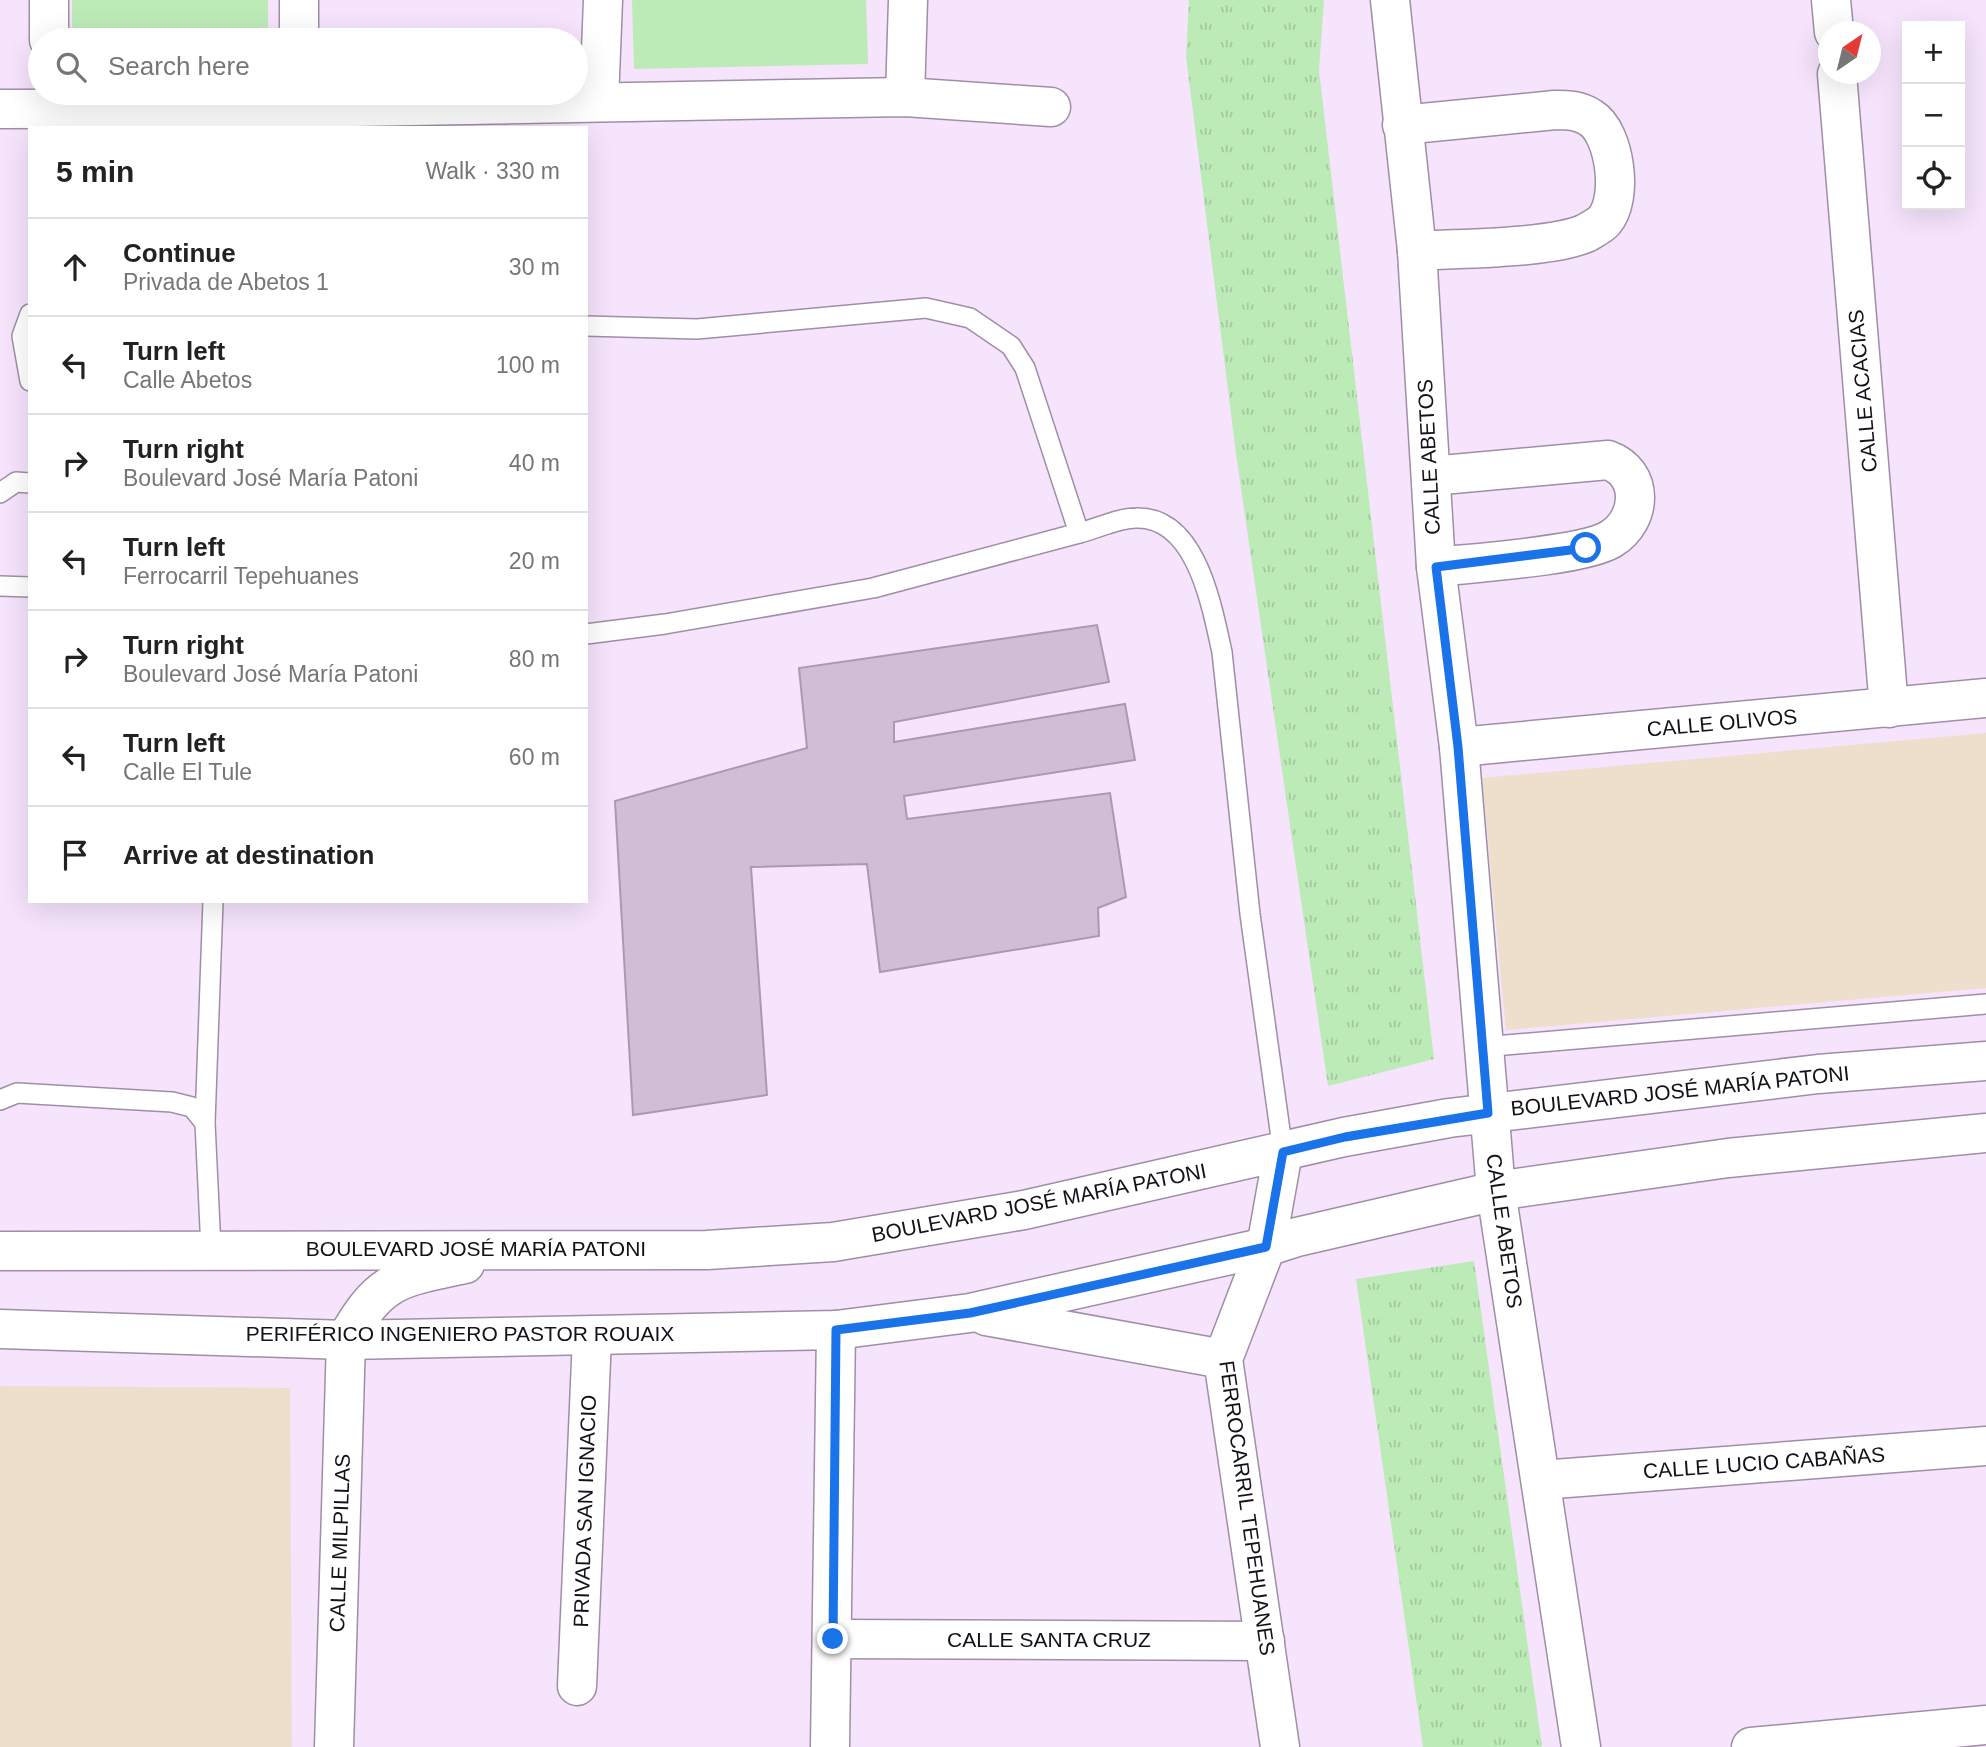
<!DOCTYPE html>
<meta charset="utf-8">
<style>
body{margin:0;font-family:Helvetica,sans-serif;background:#f6f6f6;color:#222}
.controls{position:absolute;right:21px;top:21px;display:grid;overflow:hidden;border-radius:0px;box-shadow:0 7px 28px #0002}
.controls button{width:63px;height:63px;display:grid;place-items:center;padding:0;border:0;border-bottom:2px solid #e0e0e0;background:#fff;color:#222;font:35px sans-serif}
.compass{position:absolute;left:1818px;top:21px;width:63px;height:63px;border-radius:50%;background:#fff;box-shadow:0 7px 28px #0002;rotate:35deg}
.stop{position:absolute;width:21px;height:21px;margin:-16px;border:5px solid #1a73e8;border-radius:50%;background:#fff}
.stop.end{background:#1a73e8;border-color:#fff;box-shadow:0 2px 7px #0008}
.list{margin:0;padding:0;list-style:none}
h2{display:flex;justify-content:space-between;align-items:center;height:91px;margin:0;padding:0 28px;font-size:30px}
h2 small{font-size:23px;font-weight:400;color:#767676}
.list li{display:grid;grid-template-columns:46px 1fr auto;gap:21px;align-items:center;box-sizing:border-box;height:98px;padding:0 28px;border-top:2px solid #e0e0e0}
.list b{display:block;font-size:26px;white-space:nowrap}
.list p{margin:0;font-size:23px;white-space:nowrap;color:#767676}
.list em{font-size:23px;font-style:normal;color:#767676}
.icon{flex:none;width:38px;height:38px;fill:none;stroke:currentColor;stroke-width:2;stroke-linecap:round;stroke-linejoin:round}
.map{position:relative;flex:none;width:1986px;height:1747px;overflow:hidden}
.search{position:absolute;background:#fff;box-shadow:0 7px 28px #0002;left:28px;top:28px;width:560px;height:77px;display:flex;align-items:center;gap:18px;box-sizing:border-box;padding:0 24px;border-radius:38px;color:#767676;font-size:26px}
.panel{position:absolute;background:#fff;box-shadow:0 7px 28px #0002;left:28px;top:126px;width:560px;height:777px;border-radius:0px}
.map>svg:first-child{display:block}
.education{fill:#eedecc}
.grass{fill:url(#grass-tufts)}
.green{fill:#bdebb8}
.building{fill:#cfbed6;stroke:#aa9ab1;stroke-width:2}
.lines{fill:none;stroke-linecap:round;stroke-linejoin:round}
.lane-casing{stroke:#9f8fa6;stroke-width:22}
.street-casing{stroke:#9f8fa6;stroke-width:41}
.secondary-casing{stroke:#9f8fa6;stroke-width:41}
.lane{stroke:#fff;stroke-width:19}
.street{stroke:#fff;stroke-width:38}
.secondary{stroke:#fff;stroke-width:38}
.route{stroke:#1a73e8;stroke-width:9}
.labels{text-anchor:middle;stroke-width:6;stroke-linejoin:round;paint-order:stroke}
.street-label{font-size:21px;fill:#161019;stroke:#fff}
</style>
<div class="map">
<svg width="1986" height="1747" viewBox="0 0 1986 1747">
<defs>
<pattern id="grass-tufts" width="24" height="20" patternUnits="userSpaceOnUse" patternTransform="scale(1.75)"><rect width="24" height="20" fill="#bdebb8"/><path d="M3 7l-1-3M5 7V3M7 7l1-3M15 17l-1-3M17 17v-4M19 17l1-3" fill="none" stroke="#a2c89e"/></pattern>
</defs>
<rect width="100%" height="100%" fill="#f5e4fc"/>
<g class="education">
<polygon points="1986,733 1986,988 1506,1030 1482,778"/>
<polygon points="0,1386 290,1388 292,1747 0,1747"/>
</g>
<g class="grass">
<polygon points="1189,0 1324,0 1319,70 1434,1059 1328,1086 1236,454 1186,57"/>
<polygon points="1474,1261 1542,1747 1423,1747 1356,1279"/>
</g>
<g class="green">
<rect x="72" y="0" width="196" height="40"/>
<polygon points="632,0 866,0 868,64 634,69"/>
</g>
<polygon class="building" points="1097,625 1109,682 894,722 894,742 1125,704 1135,760 904,796 907,819 1110,793 1126,897 1098,908 1099,936 880,972 867,864 751,867 767,1095 633,1115 615,801 807,748 799,668"/>
<g class="lines">
<defs>
<g id="lane">
<polyline points="30,314 22,336 30,381"/>
<polyline points="586,326 697,329 926,308 970,318 1011,346 1025,368 1079,533 873,588 665,624 586,634"/>
<polyline points="0,493 16,482 30,483"/>
<path d="M1079,533C1096,529 1118,518 1136,518C1197,516 1212,608 1222,652L1250,914L1283,1152"/>
<polyline points="0,586 30,587"/>
<polyline points="1483,1047 1986,1004"/>
<polyline points="0,1100 17,1093 172,1102 192,1107 205,1123 211,1249"/>
<polyline points="205,1123 213,901"/>
</g>
<g id="street">
<polyline points="49,0 49,40"/>
<polyline points="1390,0 1417,251 1436,567 1459,747 1496,1191 1581,1747"/>
<polyline points="1831,0 1834,32"/>
<polyline points="299,40 299,0"/>
<polyline points="1837,74 1889,708"/>
<polyline points="905,97 908,0"/>
<polyline points="599,101 603,0"/>
<polyline points="0,109 299,108 905,97 1051,107"/>
<path d="M1402,125L1555,110C1568,110 1579,110 1591,118C1615,133 1624,199 1604,221C1601,225 1591,230 1586,233C1550,249 1459,248 1417,251"/>
<path d="M1431,476L1608,460C1644,473 1643,519 1611,539C1584,556 1472,563 1436,567"/>
<polyline points="1459,747 1986,698"/>
<polyline points="1541,1480 1986,1446"/>
<polyline points="833,1639 1265,1641"/>
<polyline points="577,1686 592,1337"/>
<polyline points="334,1747 346,1340"/>
<polyline points="830,1747 836,1330"/>
<polyline points="1280,1747 1223,1359 1266,1247 1283,1152"/>
<polyline points="1751,1747 1986,1725"/>
</g>
<g id="secondary">
<polyline points="0,1251 707,1250 833,1242 1024,1210 1344,1137 1449,1118 1818,1074 1986,1061"/>
<polyline points="986,1316 1223,1359"/>
<polyline points="0,1329 346,1340 836,1330 970,1313 1266,1247 1297,1237 1496,1191 1728,1158 1986,1133"/>
<path d="M346,1340C380,1278 399,1278 465,1264"/>
</g>
</defs>
<use href="#lane" class="lane-casing"/>
<use href="#street" class="street-casing"/>
<use href="#secondary" class="secondary-casing"/>
<use href="#lane" class="lane"/>
<use href="#street" class="street"/>
<use href="#secondary" class="secondary"/>
</g>
<g class="lines">
<polyline class="route" points="833,1639 836,1330 970,1313 1266,1247 1283,1152 1345,1137 1488,1113 1458,747 1436,567 1586,548"/>
</g>
<g class="labels">
<g class="street-label">
<text transform="translate(1863 391) rotate(-95)" y="7">CALLE ACACIAS</text>
<text transform="translate(1429 457) rotate(-93)" y="7">CALLE ABETOS</text>
<text transform="translate(1722 723) rotate(-5)" y="7">CALLE OLIVOS</text>
<text transform="translate(1680 1091) rotate(-6)" y="7">BOULEVARD JOSÉ MARÍA PATONI</text>
<text transform="translate(1039 1203) rotate(-11)" y="7">BOULEVARD JOSÉ MARÍA PATONI</text>
<text transform="translate(1504 1231) rotate(82)" y="7">CALLE ABETOS</text>
<text x="476" y="1256">BOULEVARD JOSÉ MARÍA PATONI</text>
<text x="460" y="1341">PERIFÉRICO INGENIERO PASTOR ROUAIX</text>
<text transform="translate(1764 1463) rotate(-4)" y="7">CALLE LUCIO CABAÑAS</text>
<text transform="translate(1247 1508) rotate(82)" y="7">FERROCARRIL TEPEHUANES</text>
<text transform="translate(585 1511) rotate(-88)" y="7">PRIVADA SAN IGNACIO</text>
<text transform="translate(340 1543) rotate(-88)" y="7">CALLE MILPILLAS</text>
<text x="1049" y="1647">CALLE SANTA CRUZ</text>
</g>
</g>
</svg>
<div class="controls">
<button>+</button>
<button>−</button>
<button><svg class="icon" aria-label="locate" viewBox="0 0 24 24"><circle cx="12" cy="12" r="6"/><path d="M12 2v4M12 18v4M2 12h4M18 12h4"/></svg></button>
</div>
<svg class="compass" viewBox="-18 -18 36 36"><path d="M0-13l5 13h-10z" fill="#e53935"/><path d="M0 13l5-13h-10z" fill="#767676"/></svg>
<div class="stop" style="left:1586px;top:548px"></div>
<div class="stop end" style="left:833px;top:1639px"></div>
<div class="search"><svg class="icon" aria-label="search" viewBox="0 0 24 24"><circle cx="10" cy="10" r="6"/><path d="M15 15l6 6"/></svg>Search here</div>
<section class="panel">
<h2>5 min<small>Walk · 330 m</small></h2>
<ul class="list">
<li><svg class="icon" aria-label="ahead" viewBox="0 0 24 24"><path d="M12 20V5M6 11l6-6 6 6"/></svg><div><b>Continue</b><p>Privada de Abetos 1</p></div><em>30 m</em></li>
<li><svg class="icon" aria-label="left" viewBox="0 0 24 24"><path d="M17 20v-9H6M10 6l-5 5 5 5"/></svg><div><b>Turn left</b><p>Calle Abetos</p></div><em>100 m</em></li>
<li><svg class="icon" aria-label="right" viewBox="0 0 24 24"><path d="M7 20v-9h11M14 6l5 5-5 5"/></svg><div><b>Turn right</b><p>Boulevard José María Patoni</p></div><em>40 m</em></li>
<li><svg class="icon" aria-label="left" viewBox="0 0 24 24"><path d="M17 20v-9H6M10 6l-5 5 5 5"/></svg><div><b>Turn left</b><p>Ferrocarril Tepehuanes</p></div><em>20 m</em></li>
<li><svg class="icon" aria-label="right" viewBox="0 0 24 24"><path d="M7 20v-9h11M14 6l5 5-5 5"/></svg><div><b>Turn right</b><p>Boulevard José María Patoni</p></div><em>80 m</em></li>
<li><svg class="icon" aria-label="left" viewBox="0 0 24 24"><path d="M17 20v-9H6M10 6l-5 5 5 5"/></svg><div><b>Turn left</b><p>Calle El Tule</p></div><em>60 m</em></li>
<li><svg class="icon" aria-label="arrive" viewBox="0 0 24 24"><path d="M6 21V4h12l-3 4 3 4H6"/></svg><div><b>Arrive at destination</b></div></li>
</ul>
</section>
</div>
